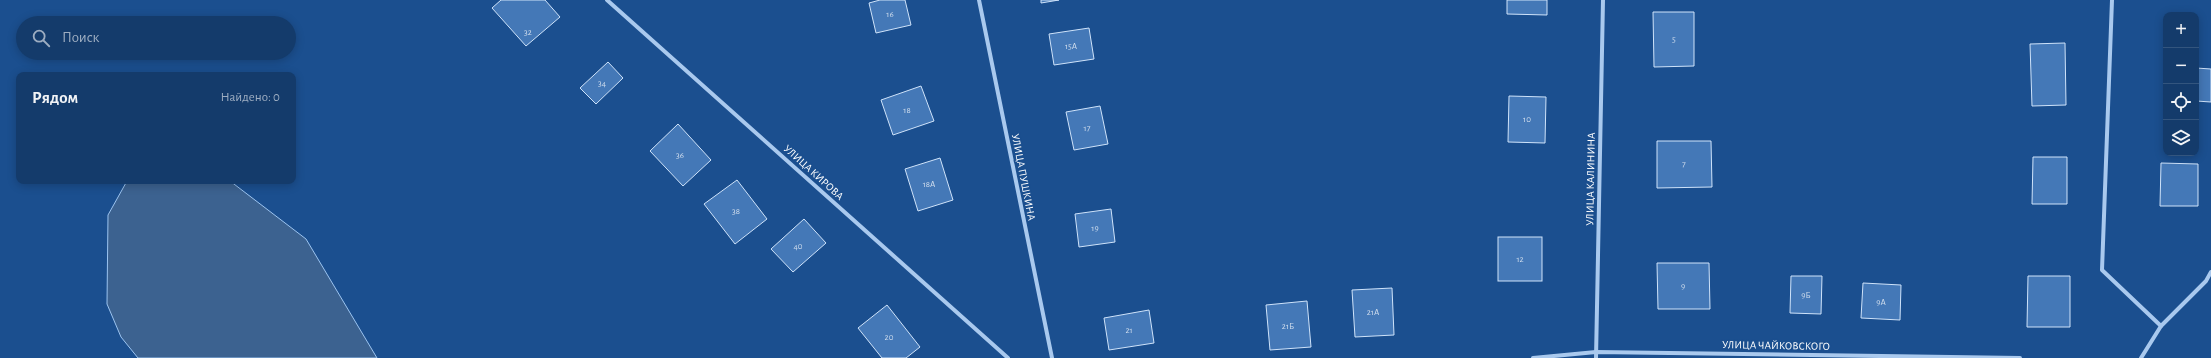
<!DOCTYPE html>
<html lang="ru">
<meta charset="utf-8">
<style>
body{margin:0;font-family:"Alegreya Sans",sans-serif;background:#1d4271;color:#f1f3f6}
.controls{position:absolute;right:12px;top:12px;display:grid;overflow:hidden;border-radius:8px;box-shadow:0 2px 10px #0003}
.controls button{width:36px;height:36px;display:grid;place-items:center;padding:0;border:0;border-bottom:1px solid #33557e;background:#143b6b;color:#f1f3f6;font:20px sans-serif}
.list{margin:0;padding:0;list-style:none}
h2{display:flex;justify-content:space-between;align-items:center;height:52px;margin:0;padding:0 16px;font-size:17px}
h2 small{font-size:13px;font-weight:400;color:#9dadc1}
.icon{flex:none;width:22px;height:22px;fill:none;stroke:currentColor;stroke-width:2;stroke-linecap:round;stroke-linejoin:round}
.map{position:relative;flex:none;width:2211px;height:358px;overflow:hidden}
.search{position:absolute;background:#143b6b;box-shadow:0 2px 10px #0003;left:16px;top:16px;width:280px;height:44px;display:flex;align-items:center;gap:10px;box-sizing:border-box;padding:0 14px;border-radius:22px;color:#9dadc1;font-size:15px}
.panel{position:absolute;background:#143b6b;box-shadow:0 2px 10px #0003;left:16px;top:72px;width:280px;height:112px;border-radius:8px}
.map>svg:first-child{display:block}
.water{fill:#3c6290;stroke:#9cc4f0}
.building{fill:#4478b7;stroke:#cfe3fa}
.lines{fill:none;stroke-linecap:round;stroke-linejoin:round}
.minor{stroke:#a9c9ee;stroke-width:4}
.labels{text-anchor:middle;stroke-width:3.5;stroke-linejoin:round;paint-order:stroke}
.number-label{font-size:9px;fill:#d0dded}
.street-label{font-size:11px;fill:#fff;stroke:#1b4f8f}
</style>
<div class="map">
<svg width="2211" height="358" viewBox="0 0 2211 358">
<rect width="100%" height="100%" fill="#1b4f8f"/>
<polygon class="water" points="127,181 230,181 306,239 377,358 138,358 121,337 107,304 108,215"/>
<g class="building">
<polygon points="501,0 545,0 560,17 526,46 492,8"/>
<polygon points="880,0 905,0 911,25 876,33 869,3"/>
<polygon points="1041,0 1059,0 1041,3"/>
<polygon points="1507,0 1547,0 1547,15 1507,14"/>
<polygon points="1653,12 1694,12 1694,66 1654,67"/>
<polygon points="1089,28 1094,59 1054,65 1049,34"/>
<polygon points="2065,43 2066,105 2032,106 2030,44"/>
<polygon points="608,62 623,78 596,104 580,88"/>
<polygon points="2196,68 2211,69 2211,102 2196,101"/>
<polygon points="921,86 934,121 893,135 881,100"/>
<polygon points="1509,96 1546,97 1545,143 1508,142"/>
<polygon points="1100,106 1108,144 1074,150 1066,112"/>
<polygon points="678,124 711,160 683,186 650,151"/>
<polygon points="1657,141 1711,141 1712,187 1657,188"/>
<polygon points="2033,157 2067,157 2067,204 2032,204"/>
<polygon points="940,158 953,200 918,211 905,169"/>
<polygon points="2161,163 2198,164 2198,206 2160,206"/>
<polygon points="737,180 767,219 735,244 704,204"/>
<polygon points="1111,209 1115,242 1079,247 1075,214"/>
<polygon points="804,219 826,243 793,272 771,249"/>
<rect x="1498" y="237" width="44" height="44"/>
<polygon points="1657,263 1709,263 1710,309 1658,309"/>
<polygon points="1791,276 1822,276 1821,314 1790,313"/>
<polygon points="2028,276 2070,276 2070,327 2027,327"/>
<polygon points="1863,283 1901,285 1900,320 1861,318"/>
<polygon points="1392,288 1394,335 1355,337 1352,290"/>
<polygon points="1307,301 1311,347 1270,350 1266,305"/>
<polygon points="887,305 920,347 906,358 882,358 858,328"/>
<polygon points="1149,310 1154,343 1109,350 1104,318"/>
</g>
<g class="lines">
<g class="minor">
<polyline points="607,0 1008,358"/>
<polyline points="979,0 1052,358"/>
<polyline points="2112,0 2102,270 2161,326"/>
<polyline points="1533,358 1596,352 2020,358"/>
<polyline points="1596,358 1603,0"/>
<polyline points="2141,358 2161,326 2206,281 2211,272"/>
</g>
</g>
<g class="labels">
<g class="number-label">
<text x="890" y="17">16</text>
<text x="528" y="35">32</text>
<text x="1674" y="42">5</text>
<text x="1071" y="49">15А</text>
<text x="602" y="86">34</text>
<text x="907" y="113">18</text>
<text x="1527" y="122">10</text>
<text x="1087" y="131">17</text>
<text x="680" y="158">36</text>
<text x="1684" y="167">7</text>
<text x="929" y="187">18А</text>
<text x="736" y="214">38</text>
<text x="1095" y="231">19</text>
<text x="798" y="249">40</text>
<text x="1520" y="262">12</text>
<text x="1683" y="289">9</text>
<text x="1806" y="298">9Б</text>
<text x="1881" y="305">9А</text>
<text x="1373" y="315">21А</text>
<text x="1288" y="329">21Б</text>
<text x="1129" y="333">21</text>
<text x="889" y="340">20</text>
</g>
<g class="street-label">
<text transform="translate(814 172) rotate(42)" y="4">УЛИЦА КИРОВА</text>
<text transform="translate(1024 177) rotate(79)" y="4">УЛИЦА ПУШКИНА</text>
<text transform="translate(1590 179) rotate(-89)" y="4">УЛИЦА КАЛИНИНА</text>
<text transform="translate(1776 345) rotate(1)" y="4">УЛИЦА ЧАЙКОВСКОГО</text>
</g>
</g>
</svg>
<div class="controls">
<button>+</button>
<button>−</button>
<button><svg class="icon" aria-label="locate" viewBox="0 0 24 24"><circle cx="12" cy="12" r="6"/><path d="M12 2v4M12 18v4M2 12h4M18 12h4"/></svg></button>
<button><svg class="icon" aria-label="layers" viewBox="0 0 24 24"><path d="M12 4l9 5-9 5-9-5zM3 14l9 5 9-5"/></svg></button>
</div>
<div class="search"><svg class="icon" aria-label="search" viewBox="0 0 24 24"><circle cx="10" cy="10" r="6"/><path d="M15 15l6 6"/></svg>Поиск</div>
<section class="panel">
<h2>Рядом<small>Найдено: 0</small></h2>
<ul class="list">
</ul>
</section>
</div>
